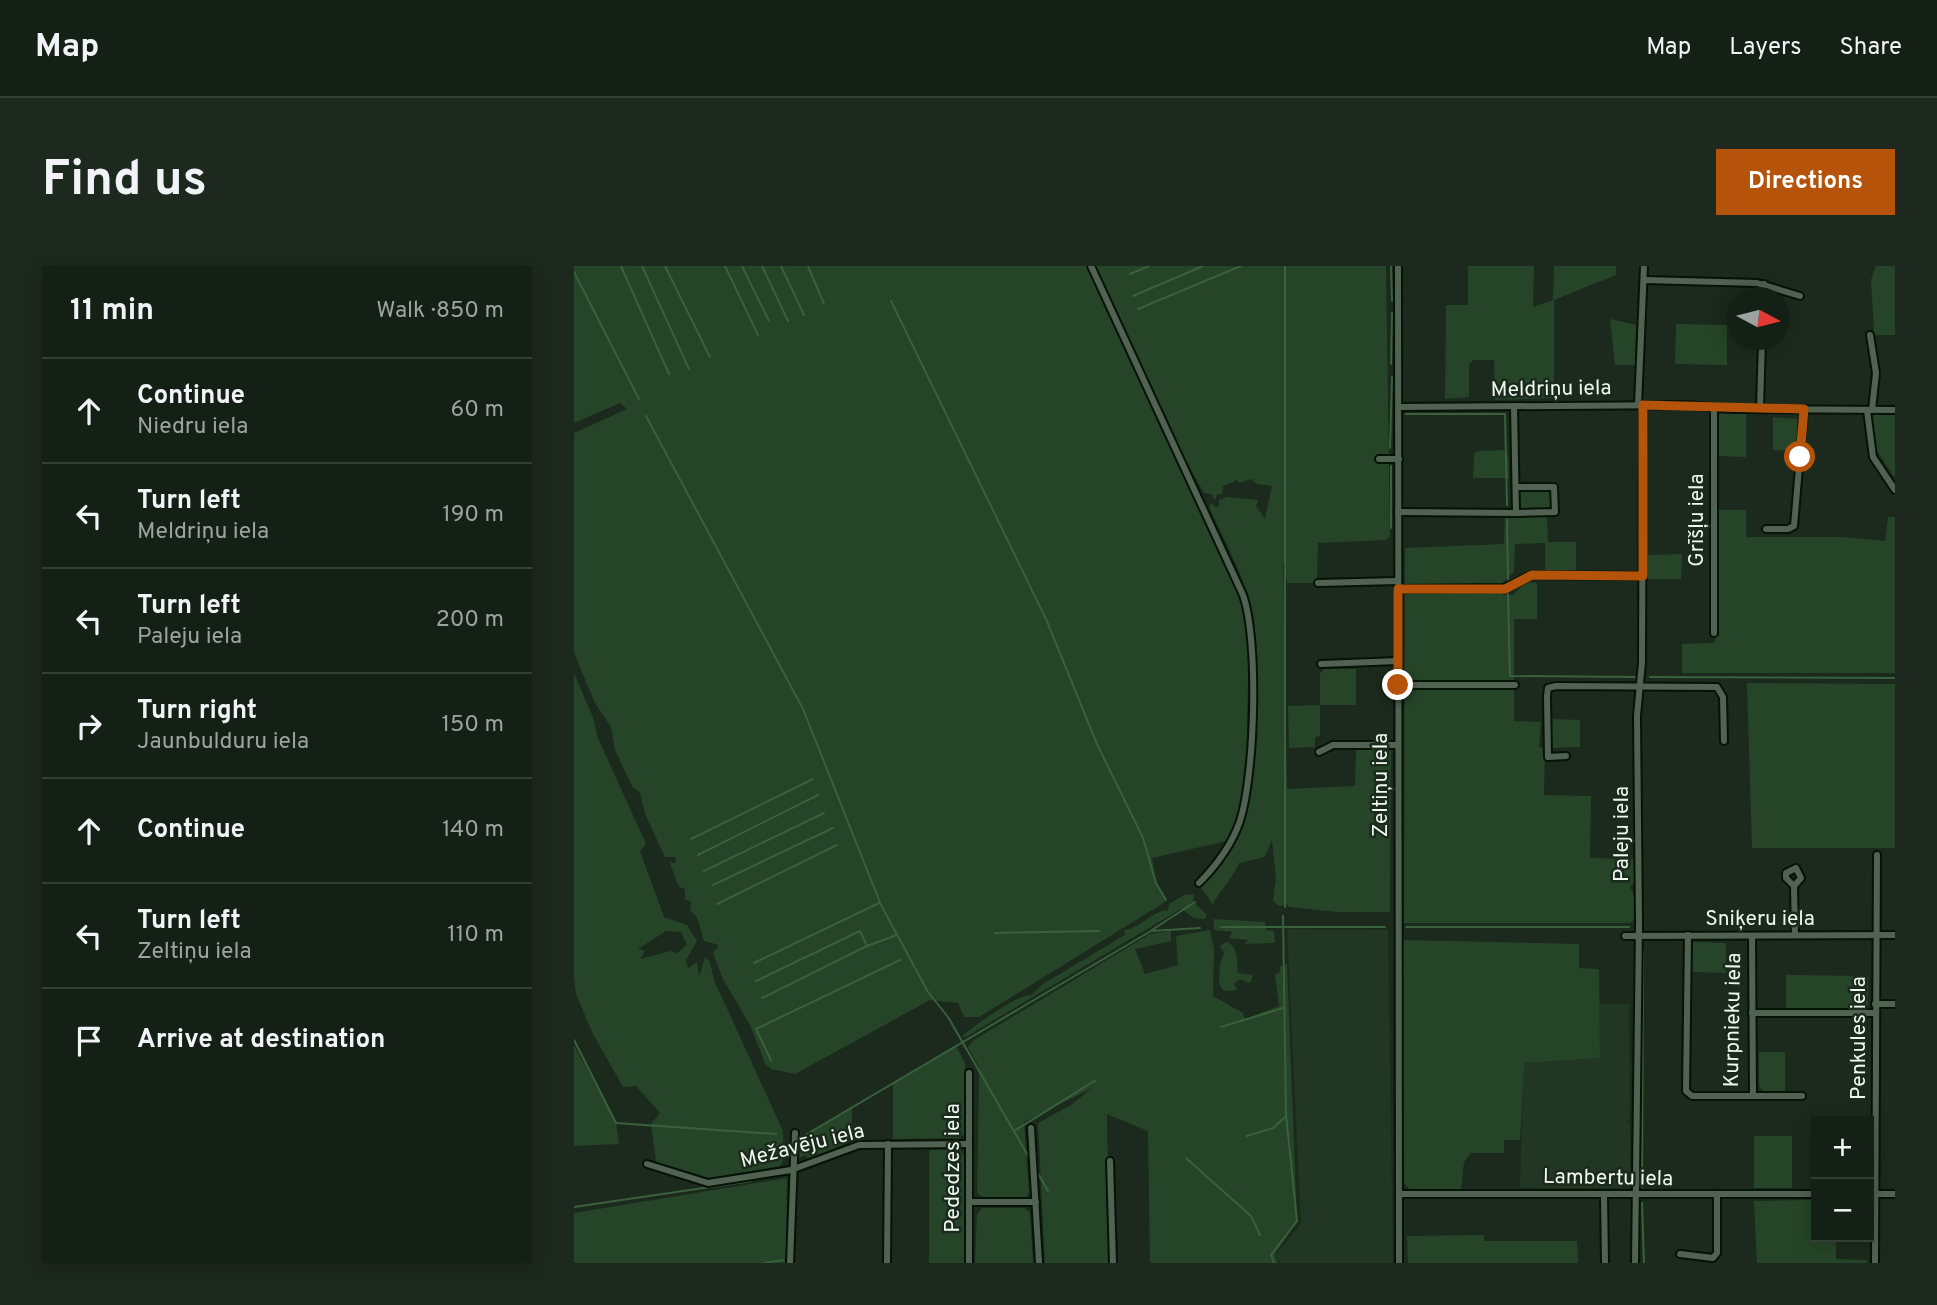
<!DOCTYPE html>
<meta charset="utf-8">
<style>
body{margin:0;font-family:Overpass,sans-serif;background:#1d281e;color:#f1f3f6}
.controls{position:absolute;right:21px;bottom:21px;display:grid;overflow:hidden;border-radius:0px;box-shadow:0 4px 18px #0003}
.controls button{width:63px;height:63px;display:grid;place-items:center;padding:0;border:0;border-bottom:2px solid #333e34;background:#142015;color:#f1f3f6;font:35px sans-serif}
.compass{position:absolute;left:1153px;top:21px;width:63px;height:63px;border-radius:50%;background:#142015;box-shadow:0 4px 18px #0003;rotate:97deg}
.stop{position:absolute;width:21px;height:21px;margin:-16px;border:5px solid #b45309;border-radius:50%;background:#fff}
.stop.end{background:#b45309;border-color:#fff;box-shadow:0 2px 7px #0008}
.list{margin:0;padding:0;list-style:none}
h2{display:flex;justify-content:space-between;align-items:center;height:91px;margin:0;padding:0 28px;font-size:30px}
h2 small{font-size:23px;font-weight:400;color:#9da3a0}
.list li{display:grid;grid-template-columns:46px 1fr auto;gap:21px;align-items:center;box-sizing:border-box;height:105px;padding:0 28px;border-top:2px solid #333e34}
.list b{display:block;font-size:26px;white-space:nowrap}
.list p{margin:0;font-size:23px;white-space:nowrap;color:#9da3a0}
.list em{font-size:23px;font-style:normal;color:#9da3a0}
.icon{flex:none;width:38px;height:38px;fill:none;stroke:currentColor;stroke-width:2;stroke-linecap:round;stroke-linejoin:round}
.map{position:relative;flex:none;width:1321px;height:997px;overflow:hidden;border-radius:0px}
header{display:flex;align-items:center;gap:42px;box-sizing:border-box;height:98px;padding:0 35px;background:#142015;border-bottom:2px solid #333e34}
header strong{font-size:33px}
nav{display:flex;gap:38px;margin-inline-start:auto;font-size:24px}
.intro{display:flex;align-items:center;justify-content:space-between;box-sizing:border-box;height:168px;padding:0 42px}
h1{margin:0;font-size:49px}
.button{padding:18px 32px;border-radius:0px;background:#b45309;color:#fff;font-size:24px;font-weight:700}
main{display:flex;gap:42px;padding:0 42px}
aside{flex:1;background:#142015;border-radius:0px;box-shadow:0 4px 18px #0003}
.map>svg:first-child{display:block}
.built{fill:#223624}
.green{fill:#264528;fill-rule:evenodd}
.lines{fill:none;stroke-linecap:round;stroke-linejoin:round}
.stream{stroke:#39613c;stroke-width:2}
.street-casing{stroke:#051206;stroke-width:10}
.street{stroke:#516152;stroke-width:6}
.route{stroke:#b45309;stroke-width:9}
.labels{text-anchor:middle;stroke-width:5;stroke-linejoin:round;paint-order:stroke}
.street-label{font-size:21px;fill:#eef8ef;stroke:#1b2a1c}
</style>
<header>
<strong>Map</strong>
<nav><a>Map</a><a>Layers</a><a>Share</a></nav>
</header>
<div class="intro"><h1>Find us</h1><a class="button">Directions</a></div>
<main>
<aside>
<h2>11 min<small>Walk · 850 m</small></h2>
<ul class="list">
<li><svg class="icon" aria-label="ahead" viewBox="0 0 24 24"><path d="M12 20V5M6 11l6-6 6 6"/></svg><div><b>Continue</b><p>Niedru iela</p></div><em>60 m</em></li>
<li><svg class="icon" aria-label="left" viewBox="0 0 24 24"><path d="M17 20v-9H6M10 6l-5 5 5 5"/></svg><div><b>Turn left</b><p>Meldriņu iela</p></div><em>190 m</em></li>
<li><svg class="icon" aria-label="left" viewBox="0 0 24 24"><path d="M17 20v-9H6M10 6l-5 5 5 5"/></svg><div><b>Turn left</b><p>Paleju iela</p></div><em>200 m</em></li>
<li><svg class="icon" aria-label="right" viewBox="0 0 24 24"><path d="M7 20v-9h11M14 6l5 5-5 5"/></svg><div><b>Turn right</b><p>Jaunbulduru iela</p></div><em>150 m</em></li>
<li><svg class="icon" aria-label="ahead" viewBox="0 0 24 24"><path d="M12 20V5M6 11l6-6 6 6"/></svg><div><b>Continue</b></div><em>140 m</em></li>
<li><svg class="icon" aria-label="left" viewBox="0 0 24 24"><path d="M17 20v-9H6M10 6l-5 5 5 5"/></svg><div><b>Turn left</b><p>Zeltiņu iela</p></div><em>110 m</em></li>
<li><svg class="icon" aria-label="arrive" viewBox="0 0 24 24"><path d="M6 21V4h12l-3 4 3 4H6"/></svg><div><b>Arrive at destination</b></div></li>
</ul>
</aside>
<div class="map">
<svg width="1321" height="997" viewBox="0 0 1321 997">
<rect width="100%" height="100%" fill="#1b2a1c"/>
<g class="built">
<polygon points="713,663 814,664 819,997 706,997 702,988 727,958"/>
<polygon points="1025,738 1055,738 1056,852 1053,857 1056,858 1056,916 1048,922 946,922 949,797 1026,792"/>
</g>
<g class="green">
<path d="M0,0H812L816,270L812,274L744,277L743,313L740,317H713L709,295L713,523L781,520L782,483H813L817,486L816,646H764L715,641L713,638L705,640L699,635L702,612L698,574L691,591L665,597C658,614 642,629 639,639L627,621C683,566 679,504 680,431C681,403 684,373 678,345C670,309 650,274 635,241L638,237L641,241L645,240V234L653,231L684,234L682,240L691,253L698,220L683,218L677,213L665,217L663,214L649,220L648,228H643L642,233H639L638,228L630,227L586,149L583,154L666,329L675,365L672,510L662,557L653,575L578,592L582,616L592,634L588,638L405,751H390L384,737L356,734L221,808L197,803L191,798L177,761L149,713L139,687L145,679L130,675L123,651L116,645L117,635L111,634V623L105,621L95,595L101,598L102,591H91L71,548L66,526L59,522L41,484L37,461L21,437L0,387V167L53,143L46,137L0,157Z"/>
<polygon points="894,0 960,0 959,41 979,34 980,0 1042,0 1042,9 980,34 980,132 921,134 920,94 899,94 895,99 895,131 871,133 872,42 872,39 894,39"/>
<polygon points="1302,0 1321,0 1321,69 1302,69 1300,66 1297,14"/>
<polygon points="1036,53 1062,59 1061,99 1041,99"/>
<polygon points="1102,58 1153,59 1153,99 1101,98"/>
<polygon points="1299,147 1321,147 1321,212 1300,180"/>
<polygon points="1142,148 1172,148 1172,191 1144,190"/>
<polygon points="1199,151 1223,153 1223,182 1219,185 1199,184"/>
<polygon points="929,184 934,189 935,212 899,212 900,188 903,185"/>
<polygon points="977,225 977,242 947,242 946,226"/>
<polygon points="1145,244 1172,244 1172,271 1268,271 1311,275 1314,251 1321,251 1321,407 1108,407 1108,378 1141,377 1142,247"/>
<polygon points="931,250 973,250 974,276 1002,276 1002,306 971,306 971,277 941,278 940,306 928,317 929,329 939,329 952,316 963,317 963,353 940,353 940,455 967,456 965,481 971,482 970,529 1017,530 1016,592 1061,593 1060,617 1056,621 1060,629 1060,654 1056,657 830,657 831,282 930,278"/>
<polygon points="1108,288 1107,313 1073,313 1074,289"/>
<polygon points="751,403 782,403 782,439 746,439 746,470 741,471 741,481 715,482 714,440 746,439 746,407"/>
<path d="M0,407L20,454L23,470L72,578L66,585L90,651L113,659L123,675L112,694L114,702L123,696L125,711L131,691L136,696L140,714L209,865V895L206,900L135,912L82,896L77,858L86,847L62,820L49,821L18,766L2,728L0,712ZM92,665L107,666L113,679L103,687L96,685L66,693L71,685L64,683Z"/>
<polygon points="1173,417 1321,418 1321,582 1178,582"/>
<polygon points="976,453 1006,454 1006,481 976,482"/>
<path d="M612,628L620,629L619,635L633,649L631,653L620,652L607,643L390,772L388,770C399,761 445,727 457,729L469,718L551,669L550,664C566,663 577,645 594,644L595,638Z"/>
<polygon points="640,653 691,656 692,664 700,665 701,677 671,678 674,674 655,672 658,666 640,664"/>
<polygon points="636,664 640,683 639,730 669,747 671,753 705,740 701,709 706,706 706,700 713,698 723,955 701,988 704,997 576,997 574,865 533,848 535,997 471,997 464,857 497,839 518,822 450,856 455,927 451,932 408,932 403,926 405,812 405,801 394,781 400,774 576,668 597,665 597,675 561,683 571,708 604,699 602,670"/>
<polygon points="829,674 1005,678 1005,702 1025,703 1026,792 950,797 946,874 930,874 930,887 897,887 890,896 887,924 836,924 828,914"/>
<path d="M653,676C666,683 662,695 664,707L679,709L676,717L665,713L660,718L663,724L650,725L645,718L646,698L650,687L646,680Z"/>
<polygon points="1119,676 1152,677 1152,707 1118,706"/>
<polygon points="1212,709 1294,710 1294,739 1289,744 1212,744"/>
<polygon points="0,779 42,857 45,878 0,880"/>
<polygon points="382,780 391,797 390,868 385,872 319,873 319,817"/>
<polygon points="1185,786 1211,786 1211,825 1189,825 1185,820"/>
<polygon points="278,842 278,875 234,893 232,889 224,892 224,873"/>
<rect x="1180" y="870" width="38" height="52"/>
<polygon points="385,883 390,889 390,997 355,997 355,884"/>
<polygon points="213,912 212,997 0,997 0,947"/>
<polygon points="1242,934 1242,971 1262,971 1262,993 1293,994 1293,997 1183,997 1180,935"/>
<polygon points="408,942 451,942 456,947 459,997 401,997 403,948"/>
<polygon points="910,969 910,975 1003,975 1004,997 834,997 833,970"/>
</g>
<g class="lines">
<g class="stream">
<polyline points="47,0 95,108"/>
<polyline points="68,0 115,103"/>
<polyline points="91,0 136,91"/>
<polyline points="151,0 184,69"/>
<polyline points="168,0 195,55"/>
<polyline points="188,0 214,55"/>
<polyline points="207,0 230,49"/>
<polyline points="234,0 250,38"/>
<polyline points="817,0 818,35"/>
<polyline points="0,6 65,133"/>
<polyline points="556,8 575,0"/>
<polyline points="559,30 629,0"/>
<polyline points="317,35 472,353 523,478 569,572 582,617 592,634"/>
<polyline points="564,43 667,0"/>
<polyline points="817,98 818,47"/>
<polyline points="832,148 931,148 933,239"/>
<polyline points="72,150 229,443 307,639 354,726 374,751 456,893"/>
<polyline points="816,182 818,111"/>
<polyline points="817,200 817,262"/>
<polyline points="933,254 934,313"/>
<polyline points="934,328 936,410 1061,411"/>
<polyline points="1076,411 1321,412"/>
<polyline points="117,573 239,513"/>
<polyline points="124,589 244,529"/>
<polyline points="130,605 250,547"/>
<polyline points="139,619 259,562"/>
<polyline points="143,638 263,579"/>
<polyline points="711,641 711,0"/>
<polyline points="647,661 811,661"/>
<polyline points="832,661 1055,661"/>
<polyline points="578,664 621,636"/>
<polyline points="421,667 525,665"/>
<polyline points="180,697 305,637"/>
<polyline points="182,715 286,665 293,680"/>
<polyline points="188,732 293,680 323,669"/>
<polyline points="647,761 709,742"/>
<polyline points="0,774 42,857 202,868"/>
<polyline points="197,794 182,763 326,694"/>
<polyline points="440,865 522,814"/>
<polyline points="673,870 699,862 712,850"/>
<polyline points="228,871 577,665 626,662"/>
<polyline points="612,892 677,950 686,969"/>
<polyline points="462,904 474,925"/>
<polyline points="1068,921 1069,684"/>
<polyline points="1068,937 1070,997"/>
<polyline points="0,941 177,915"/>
<polyline points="190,997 209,994"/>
<polyline points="700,997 697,989 723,955 712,849 709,650"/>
</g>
<defs>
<g id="street">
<path d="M517,0L669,329C685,375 681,508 666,555C658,578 642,600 625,617"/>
<polyline points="824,0 825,997"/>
<polyline points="1070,14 1183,17 1226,30"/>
<polyline points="1190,32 1190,18"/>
<polyline points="1296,69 1302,107 1298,144"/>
<polyline points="1064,139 1070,0"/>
<polyline points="825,141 1111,139 1160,143 1321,144"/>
<polyline points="1186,143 1188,74"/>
<polyline points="1293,144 1299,191 1321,224"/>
<polyline points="805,193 825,193"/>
<polyline points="942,221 980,221 981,246 942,247"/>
<polyline points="824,246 942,247 940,141"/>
<polyline points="1192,263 1214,263 1220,260 1230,143"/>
<polyline points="744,317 824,315"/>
<polyline points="824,323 931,322 958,309 1069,310"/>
<polyline points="1140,367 1140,142"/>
<polyline points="747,398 824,395"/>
<polyline points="824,419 941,419"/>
<polyline points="745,486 759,479 824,479"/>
<polyline points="992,490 974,491 973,430 974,422 982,420 1143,421 1149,431 1150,475"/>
<polyline points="1220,620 1212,612 1212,607 1222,602 1227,612 1220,620 1221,669"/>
<polyline points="1114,669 1112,825 1118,830 1228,830"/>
<polyline points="1051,670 1321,669"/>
<polyline points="1178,670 1179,830"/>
<polyline points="1301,738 1321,738"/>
<polyline points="1178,747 1301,747"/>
<polyline points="395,807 395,997"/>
<polyline points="457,862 465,997"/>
<polyline points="536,895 539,997"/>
<polyline points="73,898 134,917 217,904 285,879 395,878"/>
<polyline points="825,928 1242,928"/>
<polyline points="1295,928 1321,928"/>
<polyline points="1030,929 1031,997"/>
<polyline points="395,936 462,936"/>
<polyline points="1106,988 1139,992 1143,987 1143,929"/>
<polyline points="216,997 221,867"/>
<polyline points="313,997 314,878"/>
<polyline points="1061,997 1065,657 1063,450 1068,396 1069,139"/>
<polyline points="1301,997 1303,589"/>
</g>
</defs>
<use href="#street" class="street-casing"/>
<use href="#street" class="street"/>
</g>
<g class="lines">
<polyline class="route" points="824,419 824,323 931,323 958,309 1069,310 1069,139 1230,143 1226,191"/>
</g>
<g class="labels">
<g class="street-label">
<text transform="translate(977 122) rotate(-1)" y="7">Meldriņu iela</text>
<text transform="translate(1122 254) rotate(-90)" y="7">Grīšļu iela</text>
<text transform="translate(806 519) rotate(-90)" y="7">Zeltiņu iela</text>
<text transform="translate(1047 568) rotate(-90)" y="7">Paleju iela</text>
<text x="1186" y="659">Sniķeru iela</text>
<text transform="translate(1158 754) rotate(-89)" y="7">Kurpnieku iela</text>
<text transform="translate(1284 772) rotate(-90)" y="7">Penkules iela</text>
<text transform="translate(228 879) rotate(-14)" y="7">Mežavēju iela</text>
<text transform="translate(378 902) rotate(-90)" y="7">Pededzes iela</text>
<text transform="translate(1034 911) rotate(1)" y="7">Lambertu iela</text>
</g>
</g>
</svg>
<div class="controls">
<button>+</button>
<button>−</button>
</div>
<svg class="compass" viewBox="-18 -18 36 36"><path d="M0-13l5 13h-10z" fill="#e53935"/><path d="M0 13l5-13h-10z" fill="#9da3a0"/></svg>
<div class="stop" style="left:1226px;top:191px"></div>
<div class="stop end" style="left:824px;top:419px"></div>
</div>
</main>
